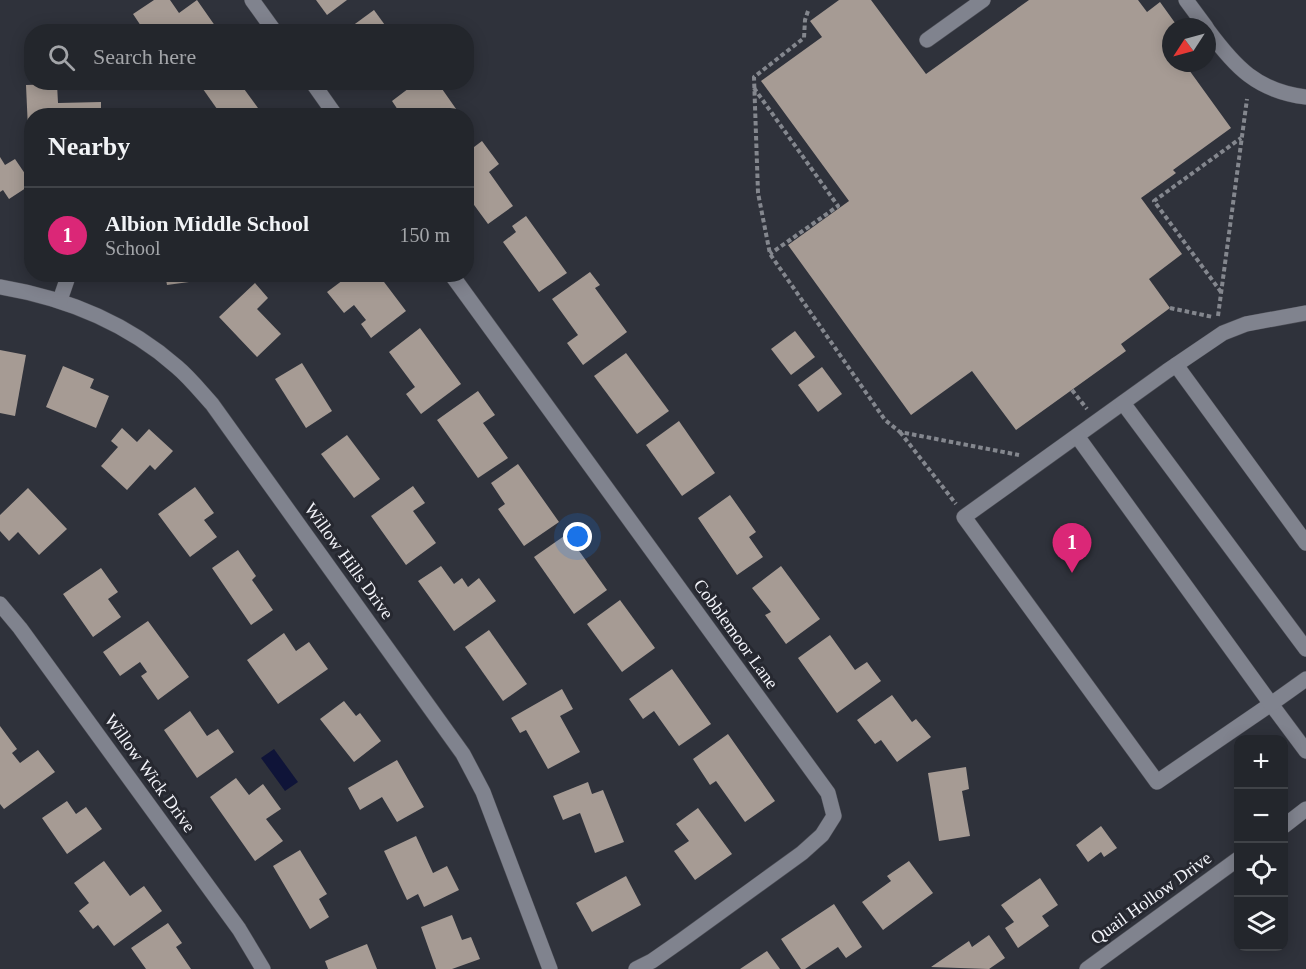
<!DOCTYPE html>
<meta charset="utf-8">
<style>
body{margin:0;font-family:"Times New Roman",serif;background:#2f3238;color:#f1f3f6}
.controls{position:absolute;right:18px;bottom:18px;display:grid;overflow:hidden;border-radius:12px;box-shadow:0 3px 15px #0003}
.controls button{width:54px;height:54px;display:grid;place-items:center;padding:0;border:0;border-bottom:2px solid #404348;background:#23262c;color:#f1f3f6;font:30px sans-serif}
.compass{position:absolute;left:1162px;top:18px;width:54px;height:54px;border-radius:50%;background:#23262c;box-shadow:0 3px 15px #0003;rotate:234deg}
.you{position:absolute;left:578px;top:537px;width:21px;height:21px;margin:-15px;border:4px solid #fff;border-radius:50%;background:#1a73e8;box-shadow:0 0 0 9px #1a73e833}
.badge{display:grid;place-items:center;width:39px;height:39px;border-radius:50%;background:#db2777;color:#fff;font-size:20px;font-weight:700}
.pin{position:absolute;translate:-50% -50px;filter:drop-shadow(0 2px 3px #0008)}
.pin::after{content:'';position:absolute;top:32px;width:21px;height:18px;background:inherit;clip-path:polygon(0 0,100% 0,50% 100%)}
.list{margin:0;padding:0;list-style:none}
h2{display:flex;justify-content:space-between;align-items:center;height:78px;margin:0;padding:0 24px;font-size:26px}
h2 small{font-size:20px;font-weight:400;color:#a3a5a9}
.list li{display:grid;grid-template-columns:39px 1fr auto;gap:18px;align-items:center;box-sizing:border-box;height:96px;padding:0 24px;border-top:2px solid #404348}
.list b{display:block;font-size:22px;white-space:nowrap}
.list p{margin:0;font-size:20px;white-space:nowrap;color:#a3a5a9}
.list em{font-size:20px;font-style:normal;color:#a3a5a9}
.icon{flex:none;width:33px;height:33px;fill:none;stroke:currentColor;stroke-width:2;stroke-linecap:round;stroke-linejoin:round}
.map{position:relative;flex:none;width:1306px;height:969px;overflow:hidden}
.search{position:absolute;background:#23262c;box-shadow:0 3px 15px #0003;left:24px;top:24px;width:450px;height:66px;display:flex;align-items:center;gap:15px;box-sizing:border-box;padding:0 21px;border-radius:24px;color:#a3a5a9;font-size:22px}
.panel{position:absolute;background:#23262c;box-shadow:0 3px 15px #0003;left:24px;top:108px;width:450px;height:174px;border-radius:24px}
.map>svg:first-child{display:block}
.water{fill:#0f1438}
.building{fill:#a69b94}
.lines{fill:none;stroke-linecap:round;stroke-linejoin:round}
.minor-casing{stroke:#4c4e56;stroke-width:16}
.path{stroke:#84878e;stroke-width:4;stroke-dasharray:4.5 3;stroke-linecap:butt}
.minor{stroke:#80838e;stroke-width:15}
.labels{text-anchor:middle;stroke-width:6;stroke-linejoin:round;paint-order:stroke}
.street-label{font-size:18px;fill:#f2f3f9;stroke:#262830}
</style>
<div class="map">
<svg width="1306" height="969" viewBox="0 0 1306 969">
<rect width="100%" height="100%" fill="#2f323b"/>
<polygon class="water" points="274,749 298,782 285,791 261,758"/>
<g class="building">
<polygon points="154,0 170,0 179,13 197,0 218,30 216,32 145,32 133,14"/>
<polygon points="316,0 347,0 327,15"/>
<polygon points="839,0 871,0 926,74 1029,0 1138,0 1147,12 1160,2 1178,27 1171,27 1171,36 1167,39 1171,45 1171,63 1184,63 1231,128 1173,170 1176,173 1141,198 1182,254 1149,279 1170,308 1121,344 1126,351 1016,430 972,371 911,415 788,245 849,201 761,81 822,37 810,21"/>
<polygon points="374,10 390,32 344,32"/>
<polygon points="198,82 239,82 258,108 248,116 222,116"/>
<polygon points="417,82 445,82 440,86 461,116 402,116 392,101"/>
<polygon points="57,84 58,103 101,102 101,116 32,116 32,152 29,152 26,85"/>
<polygon points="482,141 499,164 489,172 513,206 488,224 466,194 466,153"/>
<polygon points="0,157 5,165 15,159 32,184 9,199 3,190 0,192"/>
<polygon points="526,216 567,273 539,292 503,242 516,232 512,226"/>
<polygon points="590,272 600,285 595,288 627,332 583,365 567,343 578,335 552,299"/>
<polygon points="165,274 211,274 211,279 167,285"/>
<polygon points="351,274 378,274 406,311 371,338 361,324 366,320 354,305 344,313 327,292"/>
<polygon points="255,283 268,298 257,309 281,334 257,357 219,317"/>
<polygon points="420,328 461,384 421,414 406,394 415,387 389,352"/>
<polygon points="795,331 815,357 791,375 771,349"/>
<polygon points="0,350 26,355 15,416 0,413"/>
<polygon points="626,353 669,411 637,434 594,376"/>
<polygon points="302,363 332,411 306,428 275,379"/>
<polygon points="63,366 94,379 90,388 109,396 96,428 46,407"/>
<polygon points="822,367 842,394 818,412 798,385"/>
<polygon points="478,391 495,415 483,423 508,458 478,478 437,420"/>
<polygon points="679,421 715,473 682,496 646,445"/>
<polygon points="122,428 137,442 149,429 173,451 155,470 150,465 127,490 101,466 118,447 111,441"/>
<polygon points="347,435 380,479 354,498 321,454"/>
<polygon points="518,464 559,522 524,546 498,509 505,504 491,483"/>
<polygon points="413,486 425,503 413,511 436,543 406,565 371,516"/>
<polygon points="195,487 214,513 204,520 217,537 190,557 158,514"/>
<polygon points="28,488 67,529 39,555 18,532 9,541 0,531 0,515"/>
<polygon points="730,495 756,532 749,537 763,557 737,575 698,518"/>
<polygon points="567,534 607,590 574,614 534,557"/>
<polygon points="238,550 256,576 252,580 273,610 251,625 212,568"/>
<polygon points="441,566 454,584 462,578 468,587 479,578 496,601 454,631 418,581"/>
<polygon points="781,566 820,619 786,644 765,615 771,612 752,588"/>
<polygon points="101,568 118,592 108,599 121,617 93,637 63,594"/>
<polygon points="620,600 655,648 622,672 587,624"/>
<polygon points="148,621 189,677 158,700 141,676 147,672 140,662 120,676 103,652"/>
<polygon points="489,630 527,684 503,701 465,647"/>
<polygon points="284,633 296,651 309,642 328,669 278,704 247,660"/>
<polygon points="830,635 855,670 867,662 881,681 837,713 798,658"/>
<polygon points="672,669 711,724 679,746 654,711 643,719 629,699"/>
<polygon points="562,689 573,709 560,716 580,752 548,769 526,730 520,733 511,718"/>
<polygon points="892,695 912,722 916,719 931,737 897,762 881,740 875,744 857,720"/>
<polygon points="344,701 356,716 360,713 381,741 354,762 320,719"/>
<polygon points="190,711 207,736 218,729 234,752 197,778 164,730"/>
<polygon points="0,726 17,749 12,753 20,763 38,750 55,772 4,809 0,804"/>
<polygon points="728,734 775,801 745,822 716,781 710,785 693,759"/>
<polygon points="397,760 424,807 397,822 382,797 360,810 348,788"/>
<polygon points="966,767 969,789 962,791 970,836 939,841 928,773"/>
<polygon points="236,778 249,795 263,784 281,809 266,819 283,841 255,861 210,797"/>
<polygon points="588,782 592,794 603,790 624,842 595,853 580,813 563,820 553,796"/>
<polygon points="67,801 76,814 86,807 102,829 67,854 42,818"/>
<polygon points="698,808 732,854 695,880 674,851 689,841 676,824"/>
<polygon points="1101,826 1117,848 1104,857 1101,852 1088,862 1076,845"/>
<polygon points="416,836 433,873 447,866 459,890 424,907 418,894 407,900 384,851"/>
<polygon points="300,850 327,894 319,899 329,917 310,929 273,866"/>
<polygon points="104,861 130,896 144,886 162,911 114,946 98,925 93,929 79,911 89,903 74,883"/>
<polygon points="909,861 933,893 883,930 862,902 891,881 887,876"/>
<polygon points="626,876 641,905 592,932 576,903"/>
<polygon points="1040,878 1058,905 1042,916 1049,926 1018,948 1005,928 1014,922 1001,905"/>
<polygon points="834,904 862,947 846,958 838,947 805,969 801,969 781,939"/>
<polygon points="452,915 462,940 471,937 480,959 452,969 436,969 421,927"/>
<polygon points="168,923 182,943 176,947 191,969 146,969 131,948"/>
<polygon points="989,935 1005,958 989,969 931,967 969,941 972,947"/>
<polygon points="367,944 377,969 328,969 325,961"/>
<polygon points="767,951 780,969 740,969"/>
</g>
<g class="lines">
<defs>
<g id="minor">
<polyline points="252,0 275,32"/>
<polyline points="1186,0 1206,27"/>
<path d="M1207,29C1235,67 1257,91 1306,97"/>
<polyline points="927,40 983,0"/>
<polyline points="312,82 336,116"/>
<polyline points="451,274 828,793 834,816 822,835 802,853 682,940 652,961 636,969"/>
<path d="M0,287C65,298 127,323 177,367C190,378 201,392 212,404L463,754L483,792L550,969"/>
<polyline points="60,300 69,274"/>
<polyline points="1306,313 1246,324 1223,333 1167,371 964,517 1157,782 1271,704 1306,751"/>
<polyline points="1176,365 1306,543"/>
<polyline points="1123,403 1306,649"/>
<polyline points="1077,436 1271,704 1306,679"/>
<polyline points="0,604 20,628 239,929 263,969"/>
<polyline points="1284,826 1306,809"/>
<polyline points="1087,969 1238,859"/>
</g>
</defs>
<use href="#minor" class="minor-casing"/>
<g class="path">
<polyline points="808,11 805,20 804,38 754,77 758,193 770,254 885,420 900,432 1019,455"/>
<polyline points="754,88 838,206 770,254"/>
<polyline points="1221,292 1154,201 1241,138"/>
<polyline points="1170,308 1213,317"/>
<polyline points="1218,316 1247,99"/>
<polyline points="1072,390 1087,409"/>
<polyline points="900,432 956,504"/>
</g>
<use href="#minor" class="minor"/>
</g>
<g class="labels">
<g class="street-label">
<text transform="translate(349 561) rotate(54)" y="6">Willow Hills Drive</text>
<text transform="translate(736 634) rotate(54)" y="6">Cobblemoor Lane</text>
<text transform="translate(150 773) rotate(54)" y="6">Willow Wick Drive</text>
<text transform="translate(1151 898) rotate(-36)" y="6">Quail Hollow Drive</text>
</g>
</g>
</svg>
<div class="controls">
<button>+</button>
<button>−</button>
<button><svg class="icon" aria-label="locate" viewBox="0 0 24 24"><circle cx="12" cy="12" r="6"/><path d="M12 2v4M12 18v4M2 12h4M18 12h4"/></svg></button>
<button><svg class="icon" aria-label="layers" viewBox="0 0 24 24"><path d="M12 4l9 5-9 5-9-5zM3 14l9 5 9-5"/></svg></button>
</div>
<svg class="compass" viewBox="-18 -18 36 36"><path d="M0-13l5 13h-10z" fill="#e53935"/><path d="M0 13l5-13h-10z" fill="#a3a5a9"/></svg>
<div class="you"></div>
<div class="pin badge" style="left:1072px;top:573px">1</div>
<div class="search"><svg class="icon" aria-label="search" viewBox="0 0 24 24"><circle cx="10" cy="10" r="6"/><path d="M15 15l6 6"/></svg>Search here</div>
<section class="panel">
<h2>Nearby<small></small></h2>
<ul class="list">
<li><span class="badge">1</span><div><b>Albion Middle School</b><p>School</p></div><em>150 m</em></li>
</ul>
</section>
</div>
